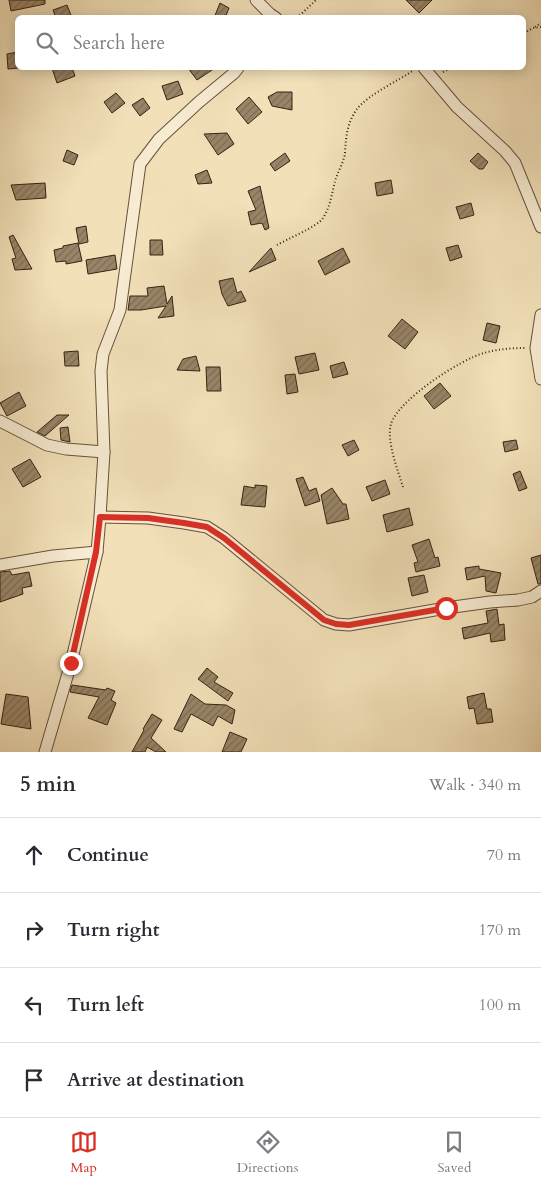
<!DOCTYPE html>
<meta charset="utf-8">
<style>
body{margin:0;font-family:Cardo,serif;background:#f2f2f3;color:#2b2b33}
.stop{position:absolute;width:15px;height:15px;margin:-11px;border:4px solid #d93025;border-radius:50%;background:#fff}
.stop.end{background:#d93025;border-color:#fff;box-shadow:0 1px 5px #0008}
.list{margin:0;padding:0;list-style:none}
h2{display:flex;justify-content:space-between;align-items:center;height:65px;margin:0;padding:0 20px;font-size:21px}
h2 small{font-size:16px;font-weight:400;color:#7c7c81}
.list li{display:grid;grid-template-columns:32px 1fr auto;gap:15px;align-items:center;box-sizing:border-box;height:75px;padding:0 20px;border-top:1px solid #e1e1e2}
.list b{display:block;font-size:19px;white-space:nowrap}
.list em{font-size:16px;font-style:normal;color:#7c7c81}
.icon{flex:none;width:28px;height:28px;fill:none;stroke:currentColor;stroke-width:2;stroke-linecap:round;stroke-linejoin:round}
.map{position:relative;flex:none;width:541px;height:752px;overflow:hidden}
.search{position:absolute;background:#fff;box-shadow:0 2px 12px #0003;left:15px;right:15px;top:15px;height:55px;display:flex;align-items:center;gap:12px;box-sizing:border-box;padding:0 18px;border-radius:8px;color:#7c7c81;font-size:19px}
.sheet{height:365px;background:#fff}
nav{display:flex;justify-content:space-around;align-items:center;box-sizing:border-box;height:70px;border-top:1px solid #e1e1e2;background:#fff;font-size:14px;color:#7c7c81}
nav a{display:grid;justify-items:center;gap:2px}
nav .on{color:#d93025}
.map>svg:first-child{display:block}
.building{fill:url(#building-hatch);stroke:#372212}
.lines{fill:none;stroke-linecap:round;stroke-linejoin:round}
.street-casing{stroke:#66523c;stroke-width:13}
.path{stroke:#372212;stroke-width:2;stroke-dasharray:1 2.5;stroke-linecap:butt}
.street{stroke:#f7ebd1;stroke-width:11}
.route{stroke:#d93025;stroke-width:6}
</style>
<div class="map">
<svg width="541" height="752" viewBox="0 0 541 752">
<defs>
<pattern id="building-hatch" width="6" height="6" patternUnits="userSpaceOnUse" patternTransform="scale(1.25)"><rect width="6" height="6" fill="#988568"/><path d="M-1 1l2-2M0 6l6-6M5 7l2-2" fill="none" stroke="#7d6c54"/></pattern>
</defs>
<rect width="100%" height="100%" fill="#f2e0b8"/>
<filter id="stains"><feTurbulence type="fractalNoise" baseFrequency=".004" numOctaves="4"/><feColorMatrix values="0 0 0 0 .2 0 0 0 0 .09 0 0 0 0 .02 0 0 0 .5 -.17"/></filter>
<radialGradient id="worn" r=".72"><stop offset=".6" stop-color="#630" stop-opacity="0"/><stop offset="1" stop-color="#630" stop-opacity=".3"/></radialGradient>
<g class="building">
<polygon points="9,0 45,0 45,4 11,11"/>
<polygon points="406,0 432,0 419,13"/>
<polygon points="220,3 229,8 225,18 214,18"/>
<polygon points="67,5 72,18 56,18 53,10"/>
<polygon points="18,52 18,68 8,69 7,54"/>
<polygon points="52,68 72,68 75,76 57,83"/>
<polygon points="188,68 215,68 197,80"/>
<polygon points="178,81 183,94 167,100 162,86"/>
<polygon points="277,92 292,92 292,110 272,106 268,97"/>
<polygon points="116,93 125,103 112,113 104,102"/>
<polygon points="249,97 262,112 248,124 236,109"/>
<polygon points="143,98 150,108 140,116 132,105"/>
<polygon points="227,133 234,144 218,155 204,134"/>
<polygon points="67,150 78,155 74,165 63,161"/>
<polygon points="285,153 290,161 275,171 270,164"/>
<polygon points="478,153 488,162 483,169 479,169 470,161"/>
<polygon points="207,170 212,183 198,184 195,175"/>
<polygon points="391,180 393,193 377,196 375,183"/>
<polygon points="45,183 46,198 16,200 11,185"/>
<polygon points="260,186 269,228 265,230 262,223 251,225 248,212 256,210 248,191"/>
<polygon points="471,203 474,215 460,219 456,207"/>
<polygon points="86,226 88,242 79,244 76,228"/>
<polygon points="13,235 32,269 15,270 12,259 16,258 9,237"/>
<polygon points="150,240 162,240 163,255 150,255"/>
<polygon points="78,243 82,261 66,264 66,261 56,262 54,250 63,248 63,246"/>
<polygon points="458,245 462,257 450,261 446,248"/>
<polygon points="271,248 276,260 249,272"/>
<polygon points="343,248 350,262 325,275 318,261"/>
<polygon points="115,255 117,269 88,274 86,260"/>
<polygon points="233,278 237,293 241,291 246,301 228,306 222,294 219,281"/>
<polygon points="164,286 167,304 172,296 174,316 158,318 166,306 141,310 128,310 130,296 148,296 147,288"/>
<polygon points="402,319 418,332 405,349 388,336"/>
<polygon points="487,323 500,326 496,343 483,340"/>
<polygon points="78,351 79,366 65,366 64,352"/>
<polygon points="315,353 319,370 299,374 295,357"/>
<polygon points="196,356 200,371 177,370 183,359"/>
<polygon points="344,362 348,374 333,378 330,366"/>
<polygon points="206,367 220,367 221,391 207,391"/>
<polygon points="295,374 298,392 287,394 285,375"/>
<polygon points="440,383 451,396 434,409 424,396"/>
<polygon points="19,392 26,406 7,416 0,403"/>
<polygon points="57,415 69,415 45,436 37,432"/>
<polygon points="68,427 70,442 61,440 60,428"/>
<polygon points="354,440 359,450 348,456 342,445"/>
<polygon points="516,440 518,449 505,452 503,442"/>
<polygon points="30,459 41,477 23,487 12,469"/>
<polygon points="520,471 527,488 519,491 513,474"/>
<polygon points="303,477 309,491 316,488 320,501 305,506 296,479"/>
<polygon points="385,480 390,494 372,501 366,487"/>
<polygon points="255,485 267,486 265,507 241,505 244,486 255,488"/>
<polygon points="332,488 343,504 346,504 349,519 327,524 321,495"/>
<polygon points="409,508 413,525 387,532 383,515"/>
<polygon points="429,539 435,558 438,557 440,566 416,572 414,563 418,562 412,545"/>
<polygon points="541,555 541,584 538,584 531,558"/>
<polygon points="479,566 479,569 501,573 496,593 486,591 485,576 467,580 465,568"/>
<polygon points="10,571 12,575 29,572 32,586 22,588 23,594 0,602 0,572"/>
<polygon points="424,575 428,592 412,596 408,578"/>
<polygon points="497,609 499,625 504,624 505,640 491,642 490,633 464,639 462,628 488,623 486,611"/>
<polygon points="207,668 218,677 214,682 233,693 228,701 198,679"/>
<polygon points="72,685 106,690 107,688 115,691 111,700 116,703 107,725 88,718 99,697 70,692"/>
<polygon points="484,693 487,709 491,709 493,722 477,724 474,708 469,709 467,697"/>
<polygon points="6,694 28,697 31,729 1,724"/>
<polygon points="191,694 205,704 226,705 235,710 232,724 218,716 213,726 191,714 182,732 174,729"/>
<polygon points="152,714 162,720 151,738 166,752 156,752 147,747 145,752 132,752 144,730 143,729"/>
<polygon points="230,732 247,739 241,752 222,752"/>
</g>
<g class="lines">
<defs>
<g id="street">
<polyline points="256,0 270,14 276,18"/>
<polyline points="424,68 457,107 505,151 515,163 541,227"/>
<polyline points="541,315 536,348 541,379"/>
<polyline points="0,421 47,445 66,449 104,452"/>
<polyline points="100,517 148,518 184,523 207,527 224,538 324,620 336,624 349,625 446,608 490,602 518,600 532,597 541,591"/>
<polyline points="0,565 53,556 97,552"/>
<polyline points="45,752 71,663 97,552 100,517 104,452 101,371 103,354 120,310 140,164 159,139 199,102 234,73 238,68"/>
</g>
</defs>
<use href="#street" class="street-casing"/>
<g class="path">
<polyline points="297,18 316,0"/>
<polyline points="535,27 541,23"/>
<polyline points="524,33 533,28 541,27"/>
<polyline points="443,72 451,68"/>
<path d="M277,245C287,239 317,227 323,218C331,206 332,191 336,178C339,170 344,161 345,153C346,136 347,123 357,109C369,94 398,81 414,70"/>
<path d="M403,487C398,471 386,440 391,424C398,400 461,359 484,353C498,349 512,348 526,348"/>
</g>
<use href="#street" class="street"/>
</g>
<g class="lines">
<polyline class="route" points="71,663 96,552 100,517 148,518 184,523 207,527 224,538 324,620 336,624 349,625 446,608"/>
</g>
<rect width="100%" height="100%" filter="url(#stains)"/>
<rect width="100%" height="100%" fill="url(#worn)"/>
</svg>
<div class="stop" style="left:446px;top:608px"></div>
<div class="stop end" style="left:71px;top:663px"></div>
<div class="search"><svg class="icon" aria-label="search" viewBox="0 0 24 24"><circle cx="10" cy="10" r="6"/><path d="M15 15l6 6"/></svg>Search here</div>
</div>
<section class="sheet">
<h2>5 min<small>Walk · 340 m</small></h2>
<ul class="list">
<li><svg class="icon" aria-label="ahead" viewBox="0 0 24 24"><path d="M12 20V5M6 11l6-6 6 6"/></svg><div><b>Continue</b></div><em>70 m</em></li>
<li><svg class="icon" aria-label="right" viewBox="0 0 24 24"><path d="M7 20v-9h11M14 6l5 5-5 5"/></svg><div><b>Turn right</b></div><em>170 m</em></li>
<li><svg class="icon" aria-label="left" viewBox="0 0 24 24"><path d="M17 20v-9H6M10 6l-5 5 5 5"/></svg><div><b>Turn left</b></div><em>100 m</em></li>
<li><svg class="icon" aria-label="arrive" viewBox="0 0 24 24"><path d="M6 21V4h12l-3 4 3 4H6"/></svg><div><b>Arrive at destination</b></div></li>
</ul>
</section>
<nav>
<a class="on"><svg class="icon" aria-label="map" viewBox="0 0 24 24"><path d="M3 6l6-2 6 2 6-2v14l-6 2-6-2-6 2zM9 4v14M15 6v14"/></svg>Map</a>
<a><svg class="icon" aria-label="directions" viewBox="0 0 24 24"><path d="M12 3l9 9-9 9-9-9zM9 14v-3h6M13 9l2 2-2 2"/></svg>Directions</a>
<a><svg class="icon" aria-label="saved" viewBox="0 0 24 24"><path d="M7 4h10v16l-5-4-5 4z"/></svg>Saved</a>
</nav>
